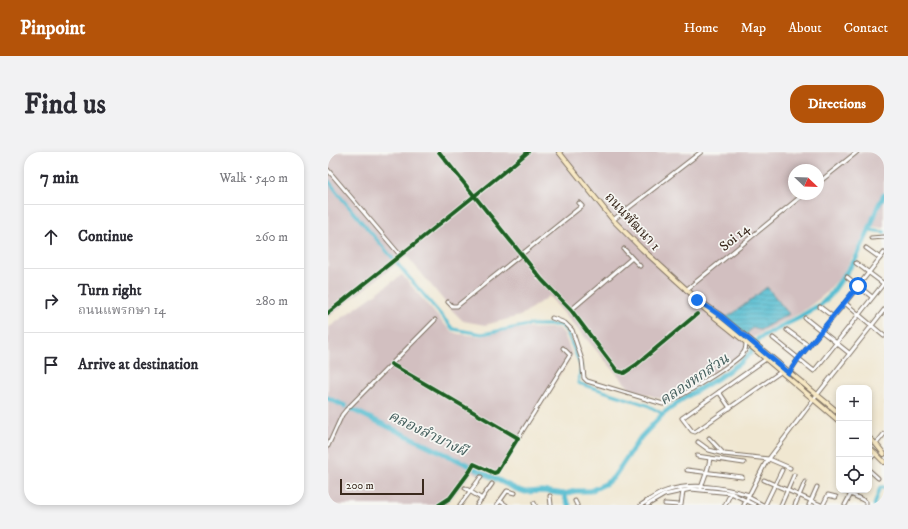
<!DOCTYPE html>
<meta charset="utf-8">
<style>
body{margin:0;font-family:"IM FELL DW Pica","Noto Serif Thai",serif;background:#f2f2f3;color:#2b2b33}
.controls{position:absolute;right:12px;bottom:12px;display:grid;overflow:hidden;border-radius:8px;box-shadow:0 2px 6px #0003}
.controls button{width:36px;height:36px;display:grid;place-items:center;padding:0;border:0;border-bottom:1px solid #e1e1e2;background:#fff;color:#2b2b33;font:20px sans-serif}
.compass{position:absolute;left:460px;top:12px;width:36px;height:36px;border-radius:50%;background:#fff;box-shadow:0 2px 6px #0003;rotate:113deg}
.scale{position:absolute;left:12px;bottom:10px;width:84px;box-sizing:border-box;padding-left:4px;border:2px solid #3b2a1e;border-top:0;font-size:11px;line-height:14px;white-space:nowrap;color:#3b2a1e;-webkit-text-stroke:3px #f6f6f2;paint-order:stroke}
.stop{position:absolute;width:12px;height:12px;margin:-9px;border:3px solid #1a73e8;border-radius:50%;background:#fff}
.stop.end{background:#1a73e8;border-color:#fff;box-shadow:0 1px 4px #0008}
.list{margin:0;padding:0;list-style:none}
h2{display:flex;justify-content:space-between;align-items:center;height:52px;margin:0;padding:0 16px;font-size:17px}
h2 small{font-size:13px;font-weight:400;color:#7c7c81}
.list li{display:grid;grid-template-columns:26px 1fr auto;gap:12px;align-items:center;box-sizing:border-box;height:64px;padding:0 16px;border-top:1px solid #e1e1e2}
.list b{display:block;font-size:15px;white-space:nowrap}
.list p{margin:0;font-size:13px;white-space:nowrap;color:#7c7c81}
.list em{font-size:13px;font-style:normal;color:#7c7c81}
.icon{flex:none;width:22px;height:22px;fill:none;stroke:currentColor;stroke-width:2;stroke-linecap:round;stroke-linejoin:round}
.map{position:relative;flex:none;width:556px;height:353px;overflow:hidden;border-radius:16px}
header{display:flex;align-items:center;gap:24px;box-sizing:border-box;height:56px;padding:0 20px;background:#b45309;color:#fff}
header strong{font-size:19px}
nav{display:flex;gap:22px;margin-inline-start:auto;font-size:14px}
.intro{display:flex;align-items:center;justify-content:space-between;box-sizing:border-box;height:96px;padding:0 24px}
h1{margin:0;font-size:28px}
.button{padding:10px 18px;border-radius:16px;background:#b45309;color:#fff;font-size:14px;font-weight:700}
main{display:flex;gap:24px;padding:0 24px}
aside{flex:1;background:#fff;border-radius:16px;box-shadow:0 2px 6px #0003}
.map>svg:first-child{display:block}
.industrial{fill:#d2bfc0;fill-rule:evenodd}
.water{fill:url(#water-rules);stroke:#477377}
.lines{fill:none;stroke-linecap:round;stroke-linejoin:round}
.canal{stroke:#53bcd0;stroke-width:3}
.river{stroke:#53bcd0;stroke-width:5}
.street-casing{stroke:#7a6c5d;stroke-width:5}
.secondary-casing{stroke:#7a6c5d;stroke-width:6}
.street{stroke:#fff;stroke-width:3}
.secondary{stroke:#f7e8c3;stroke-width:4}
.cycleway-casing{stroke:#f6f6f2;stroke-width:6}
.cycleway{stroke:#1b5e20;stroke-width:4}
.route{stroke:#1a73e8;stroke-width:5}
.labels{text-anchor:middle;stroke-width:3.5;stroke-linejoin:round;paint-order:stroke}
.street-label{font-size:14px;fill:#3b2a1e;stroke:#f6f6f2}
.water-label{font-size:15px;font-style:italic;fill:#435d5c;stroke:#f6f6f2}
</style>
<header>
<strong>Pinpoint</strong>
<nav><a>Home</a><a>Map</a><a>About</a><a>Contact</a></nav>
</header>
<div class="intro"><h1>Find us</h1><a class="button">Directions</a></div>
<main>
<aside>
<h2>7 min<small>Walk · 540 m</small></h2>
<ul class="list">
<li><svg class="icon" aria-label="ahead" viewBox="0 0 24 24"><path d="M12 20V5M6 11l6-6 6 6"/></svg><div><b>Continue</b></div><em>260 m</em></li>
<li><svg class="icon" aria-label="right" viewBox="0 0 24 24"><path d="M7 20v-9h11M14 6l5 5-5 5"/></svg><div><b>Turn right</b><p>ถนนแพรกษา 14</p></div><em>280 m</em></li>
<li><svg class="icon" aria-label="arrive" viewBox="0 0 24 24"><path d="M6 21V4h12l-3 4 3 4H6"/></svg><div><b>Arrive at destination</b></div></li>
</ul>
</aside>
<div class="map">
<svg width="556" height="353" viewBox="0 0 556 353">
<defs>
<pattern id="water-rules" width="6" height="5" patternUnits="userSpaceOnUse"><rect width="6" height="5" fill="#53bcd0"/><path d="M0 2.5h6" fill="none" stroke="#4699a8"/></pattern>
</defs>
<rect width="100%" height="100%" fill="#f6f6f2"/>
<filter id="ink" filterUnits="userSpaceOnUse"><feTurbulence type="fractalNoise" baseFrequency=".025" numOctaves="2"/><feDisplacementMap in="SourceGraphic" scale="8" xChannelSelector="R" yChannelSelector="G"/><feConvolveMatrix kernelMatrix="1 2 1 2 8 2 1 2 1" color-interpolation-filters="sRGB"/></filter>
<filter id="wash" filterUnits="userSpaceOnUse"><feTurbulence type="fractalNoise" baseFrequency=".012" numOctaves="4" result="noise"/><feDisplacementMap in="SourceGraphic" scale="16" xChannelSelector="R" yChannelSelector="G"/><feGaussianBlur stdDeviation="0.9" result="paint"/><feColorMatrix in="noise" values="0 0 0 0 0 0 0 0 0 0 0 0 0 0 0 0 0 1.4 0 .05"/><feComposite in="paint" operator="in"/></filter>
<g filter="url(#wash)">
<rect width="100%" height="100%" fill="#f0e7d1"/>
<g class="industrial">
<path d="M0,0H556V76L540,74L527,101L513,124L496,143L474,160L426,185L416,200L406,208L337,248L302,237L221,144L192,164L157,173L135,169L122,156L79,104L0,165ZM466,18H490V42H466Z"/>
<polygon points="74,123 116,172 125,180 130,182 153,184 185,177 229,176 232,177 236,182 244,203 165,328 144,320 118,353 0,353 0,176"/>
</g>
<polygon class="water" points="439,135 461,162 432,178 424,176 418,183 393,161 399,165 407,160"/>
<g class="lines">
<g class="canal">
<polyline points="0,28 15,48 125,177 154,182 201,173 233,173 239,180 253,215 250,231 319,253 335,262"/>
<polyline points="541,78 556,80"/>
<polyline points="546,353 552,335 556,335"/>
</g>
<g class="river">
<polyline points="0,246 17,254"/>
<polyline points="23,257 136,311 188,337 197,340 214,339 237,342 247,339 262,339 277,332 285,326 313,285 335,262 356,246 390,226 413,210 423,200 430,187 460,171 472,165 492,153 501,145 527,108 541,78 550,54 556,43"/>
<polyline points="237,342 238,348 241,353"/>
</g>
</g>
</g>
<g filter="url(#ink)">
<g class="lines">
<defs>
<g id="street">
<polyline points="111,0 214,128 243,158 289,219 296,221 308,213 369,162"/>
<polyline points="0,18 72,103"/>
<polyline points="490,31 529,0"/>
<polyline points="285,68 373,0"/>
<polyline points="543,86 556,85"/>
<polyline points="538,96 552,106"/>
<polyline points="304,106 312,114"/>
<polyline points="528,111 556,132"/>
<polyline points="519,125 544,145"/>
<polyline points="358,138 476,42"/>
<polyline points="120,150 124,154 129,154 254,54 251,51"/>
<polyline points="517,151 556,184"/>
<polyline points="492,155 504,164"/>
<polyline points="243,158 304,106 296,97"/>
<path d="M0,161C67,107 134,55 200,0"/>
<path d="M224,166L237,171L244,178L254,208L256,226L259,229L335,252C347,249 411,209 416,200C418,197 418,193 418,190"/>
<polyline points="477,166 521,201"/>
<polyline points="459,178 481,194"/>
<polyline points="445,186 486,219 556,131"/>
<polyline points="438,207 354,266 364,279 367,280 454,219"/>
<polyline points="63,212 190,286 169,320 166,321 146,312 142,319 122,346 111,353"/>
<polyline points="461,221 470,207 517,151 556,101"/>
<polyline points="391,240 402,256"/>
<polyline points="190,286 242,203 235,196"/>
<polyline points="381,286 396,302 441,307 462,316"/>
<polyline points="370,290 381,298 396,302"/>
<polyline points="548,292 556,282"/>
<polyline points="0,294 14,263 18,258 107,168"/>
<polyline points="369,304 382,306"/>
<polyline points="541,308 548,301"/>
<polyline points="359,318 414,325"/>
<polyline points="541,318 550,326"/>
<polyline points="436,328 493,353"/>
<polyline points="511,333 511,336"/>
<polyline points="137,336 154,347"/>
<path d="M373,336C376,326 381,316 382,306L416,311"/>
<polyline points="514,338 535,348 538,350 538,353"/>
<polyline points="222,344 223,353"/>
<polyline points="420,345 435,353"/>
<polyline points="172,349 178,353"/>
<polyline points="247,349 249,353"/>
<polyline points="206,351 207,353"/>
<polyline points="337,352 351,353"/>
<polyline points="132,353 153,325"/>
<polyline points="149,353 164,332"/>
<polyline points="169,353 179,339 187,341"/>
<path d="M313,353C321,348 329,342 338,339C363,330 396,335 421,343"/>
<polyline points="319,353 336,343 363,337 403,341 427,353"/>
<polyline points="353,353 355,339"/>
<polyline points="397,353 403,341"/>
<polyline points="416,353 437,312 489,243 556,158"/>
<polyline points="437,353 454,318"/>
<polyline points="453,353 466,323"/>
<polyline points="467,353 477,330"/>
<polyline points="481,353 489,335"/>
<polyline points="495,353 500,343 508,345"/>
<polyline points="517,353 525,338"/>
</g>
<g id="secondary">
<polyline points="231,0 285,68 314,97 369,147 393,164 511,261"/>
<polyline points="370,150 373,154 425,196 511,269"/>
<polyline points="541,286 548,292 556,302"/>
<polyline points="541,295 556,310"/>
</g>
</defs>
<use href="#street" class="street-casing"/>
<use href="#secondary" class="secondary-casing"/>
<use href="#street" class="street"/>
<use href="#secondary" class="secondary"/>
<defs>
<g id="cycleway">
<polyline points="111,0 214,128 243,158 289,219 296,221 308,213 369,162"/>
<path d="M0,161C67,107 134,55 200,0"/>
<polyline points="63,212 190,286 169,320 166,321 146,312 142,319 122,346 111,353"/>
</g>
</defs>
<use href="#cycleway" class="cycleway-casing"/>
<use href="#cycleway" class="cycleway"/>
</g>
</g>
<g class="lines" filter="url(#ink)">
<polyline class="route" points="369,148 393,164 461,221 470,207 530,134"/>
</g>
<g class="labels">
<g class="street-label">
<text transform="translate(305 69) rotate(47)" y="5">ถนนพัฒนา 1</text>
<text transform="translate(406 85) rotate(-40)" y="5">Soi 14</text>
</g>
<g class="water-label">
<text transform="translate(366 227) rotate(-34)" y="5">คลองหกส่วน</text>
<text transform="translate(100 281) rotate(26)" y="5">คลองลำบางผี</text>
</g>
</g>
</svg>
<div class="controls">
<button>+</button>
<button>−</button>
<button><svg class="icon" aria-label="locate" viewBox="0 0 24 24"><circle cx="12" cy="12" r="6"/><path d="M12 2v4M12 18v4M2 12h4M18 12h4"/></svg></button>
</div>
<svg class="compass" viewBox="-18 -18 36 36"><path d="M0-13l5 13h-10z" fill="#e53935"/><path d="M0 13l5-13h-10z" fill="#7c7c81"/></svg>
<div class="scale">200 m</div>
<div class="stop" style="left:530px;top:134px"></div>
<div class="stop end" style="left:369px;top:148px"></div>
</div>
</main>
